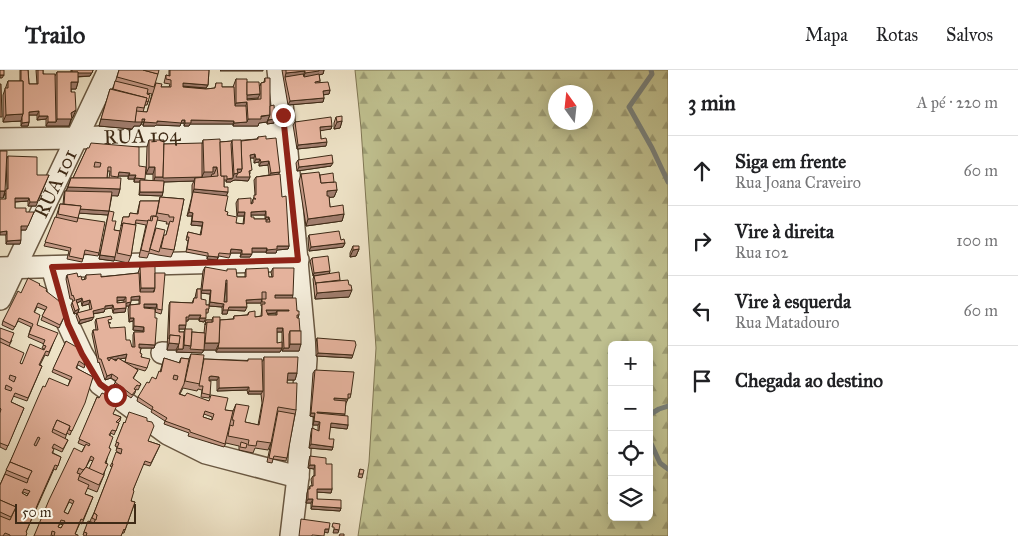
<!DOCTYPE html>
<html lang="pt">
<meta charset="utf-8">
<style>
body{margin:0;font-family:"IM FELL Great Primer",serif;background:#f6f6f6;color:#202124}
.controls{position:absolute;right:15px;bottom:15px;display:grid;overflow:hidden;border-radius:8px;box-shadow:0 2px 12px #0003}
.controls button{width:45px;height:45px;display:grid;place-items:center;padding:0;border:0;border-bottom:1px solid #e0e0e0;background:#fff;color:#202124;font:25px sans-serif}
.compass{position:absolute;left:548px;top:15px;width:45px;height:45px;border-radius:50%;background:#fff;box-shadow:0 2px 12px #0003;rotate:345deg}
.scale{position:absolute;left:15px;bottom:12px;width:121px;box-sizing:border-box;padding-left:5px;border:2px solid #3e2a16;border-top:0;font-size:14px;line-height:18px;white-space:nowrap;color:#3e2a16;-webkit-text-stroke:4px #f4eddb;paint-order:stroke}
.stop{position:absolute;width:15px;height:15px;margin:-11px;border:4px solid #8f2418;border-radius:50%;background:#fff}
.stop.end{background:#8f2418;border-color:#fff;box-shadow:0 1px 5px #0008}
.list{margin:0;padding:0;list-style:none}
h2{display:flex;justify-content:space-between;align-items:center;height:65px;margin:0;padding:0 20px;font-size:21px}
h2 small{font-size:16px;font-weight:400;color:#757577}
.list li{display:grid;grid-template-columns:32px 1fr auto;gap:15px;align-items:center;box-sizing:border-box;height:70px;padding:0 20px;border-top:1px solid #e0e0e0}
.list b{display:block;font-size:19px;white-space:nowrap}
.list p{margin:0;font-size:16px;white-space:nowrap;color:#757577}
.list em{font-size:16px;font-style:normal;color:#757577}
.icon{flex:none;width:28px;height:28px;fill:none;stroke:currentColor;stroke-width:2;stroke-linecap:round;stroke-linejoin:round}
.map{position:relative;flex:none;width:668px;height:466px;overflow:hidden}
header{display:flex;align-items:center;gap:30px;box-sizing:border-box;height:70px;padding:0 25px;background:#fff;border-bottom:1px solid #e0e0e0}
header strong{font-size:24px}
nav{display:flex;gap:28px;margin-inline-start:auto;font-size:18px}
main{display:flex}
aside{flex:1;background:#fff}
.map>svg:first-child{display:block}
.forest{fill:url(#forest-firs);stroke:#7f7653;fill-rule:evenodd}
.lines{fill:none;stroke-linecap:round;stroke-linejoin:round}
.stream{stroke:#78817c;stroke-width:5}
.minor-casing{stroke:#6a5842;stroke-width:24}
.minor{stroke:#f4eddb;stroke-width:21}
.wall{fill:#c49986;stroke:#3e2a16;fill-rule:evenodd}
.shaded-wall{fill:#a07d6d;stroke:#3e2a16}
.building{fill:#e4b29c;stroke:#3e2a16;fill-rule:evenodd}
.route{stroke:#8f2418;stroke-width:6}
.labels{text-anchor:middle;stroke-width:4;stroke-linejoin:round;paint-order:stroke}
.street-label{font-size:20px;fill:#3e2a16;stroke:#f4eddb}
</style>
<header>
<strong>Trailo</strong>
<nav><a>Mapa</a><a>Rotas</a><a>Salvos</a></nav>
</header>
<main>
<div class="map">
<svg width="668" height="466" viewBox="0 0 668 466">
<defs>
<pattern id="forest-firs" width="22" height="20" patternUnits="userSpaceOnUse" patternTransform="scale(1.25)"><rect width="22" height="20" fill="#c0c190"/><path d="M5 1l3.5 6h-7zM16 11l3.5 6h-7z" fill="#9d9d75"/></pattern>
</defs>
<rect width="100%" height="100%" fill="#eee3c7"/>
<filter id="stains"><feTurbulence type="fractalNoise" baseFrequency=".004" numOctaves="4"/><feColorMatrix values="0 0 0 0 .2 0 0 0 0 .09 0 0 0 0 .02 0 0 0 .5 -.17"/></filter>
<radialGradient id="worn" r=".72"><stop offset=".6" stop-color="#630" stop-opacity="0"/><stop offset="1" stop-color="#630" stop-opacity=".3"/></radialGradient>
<path class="forest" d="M355,0H668V466H358L369,392L376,278L361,58ZM556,22H586V52H556ZM612,275H649V447H612Z"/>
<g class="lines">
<g class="stream">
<polyline points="651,0 652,4 629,37 652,78 668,112"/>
<polyline points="649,345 659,339 668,336"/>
<polyline points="649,369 660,393 668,399"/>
</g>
<defs>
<g id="minor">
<polyline points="278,0 285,60 306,289 298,407 291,466"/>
<path id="s1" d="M0,69L77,68L285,60"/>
<polyline points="52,197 68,254 82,284 100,314 168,364 206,383 298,407"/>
<polyline points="0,198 298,190"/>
<path id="s2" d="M0,229L109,0"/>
<polyline points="162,283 291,289"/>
</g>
</defs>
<use href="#minor" class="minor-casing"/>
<use href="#minor" class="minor"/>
</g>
<g class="wall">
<polygon points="20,0 28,0 29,14 37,14 36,0 43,0 43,4 55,6 57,2 71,2 71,0 93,0 90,6 78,7 78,12 76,19 71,19 73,47 72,48 69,56 46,56 46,49 37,50 37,45 29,45 29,52 28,56 21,56 21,51 3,52 3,25 8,11 20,11"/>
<path d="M119,0L156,13L161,17H169L170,14L164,13L166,5L169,6V0H209L208,15L206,18L183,17L206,19L215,18L216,13L222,17H233L236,9L260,16L261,13L264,12L265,8L270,36L274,53L267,54V52L259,53L258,56H233V54H190L189,56H184V53H181L180,56L156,55L155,56H143L144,52H142L140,56H134L132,59L99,56L110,19H113ZM147,23L152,24L147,42H143L145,35H147L148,32ZM247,28H258V30H247Z"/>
<polygon points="282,0 324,0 323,4 319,5 320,11 320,13 330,20 329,24 323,25 324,28 323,32 288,35"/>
<polygon points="336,47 342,51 340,58 334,59 334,53"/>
<polygon points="295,52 332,56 331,59 320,60 321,69 326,76 297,79 293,55"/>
<path d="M258,67L266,69L278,104L289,176L288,179L277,180L276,183H266V182H252L250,187H240L241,183H231L229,188L219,186L217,190L207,189V186L186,182L188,171L186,170L188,162L200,165L202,156L191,155L192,146H187L192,126V115L194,111L164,112L163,122L162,126L139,125L140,112H134V109H128V106H118V108L120,119L118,126L112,125L109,141L114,160L120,161L123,147H129L130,143L137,144L140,131H159L160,127L184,129L174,180L171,187L158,185L149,183L147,188L139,187L146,155L136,153L131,186L128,193L114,190V191L99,189L108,145L79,143L78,148L99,183L98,186L84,184L82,192L67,189L69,181L44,176L56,147L60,134H63L64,124L65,121H66L71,108H73L87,78L139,96L144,110L153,111V104H146L147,77L149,70L164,74H202L203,70L220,72L257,69ZM250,88H254V93L259,92V96L268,95L269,105L256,107L254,110L255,125L251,134L238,129L236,133L237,146H244L243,154L236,153L227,145L225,141L226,125L228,122L224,117V110H226V112H231L232,111L235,110L248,111L250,107L249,104H250ZM108,101H110L109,108H107ZM251,145H265V149H254L251,147ZM157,150L167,152L166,154H169L166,165L162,169L154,162Z"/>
<polygon points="8,86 36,136 28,136 28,131 15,132 15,138 26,160 21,160 20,174 6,174 5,123 3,128 5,121 7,119 6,90"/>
<polygon points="298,90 331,96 297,101 296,93"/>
<polygon points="301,104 320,105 334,112 337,120 334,127 329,127 330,137 344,144 342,151 306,156 299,111"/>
<polygon points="309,165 341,170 345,173 343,177 309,181 308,168"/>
<polygon points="353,176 359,179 356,186 350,187 350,183"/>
<polygon points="312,188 329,203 340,210 349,227 315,229 313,209 314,206 313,206 310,191"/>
<path d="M140,197L155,203L162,240L161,244L155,242L156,238L144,237V238L155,248V275L154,278H141L140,283L147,298L145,301L135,298L138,300L133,309L141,314L138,320L136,319L135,323L131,328L113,316L116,311L111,308L105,310L99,292L98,293L92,264L93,260H96L95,252L96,249L111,253H108L110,258L126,270L132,277H133V265L134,262H143V261L133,260V251L129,252L128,239L129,236H126L125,242L113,243L112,238L105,239L104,242L93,244L92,250L79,254L76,246L77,243L74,244L71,235L73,231L72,229H70L66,209L67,205L78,207L82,210H84L86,205L101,207L138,203ZM124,230V232L117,233V231ZM131,230H139V234L130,235ZM81,231L82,236L89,234L90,240L78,243L79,239L77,233ZM126,288L125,292L119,289Z"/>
<path d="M205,197L237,207H245V203L246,199L269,207H272L271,202L273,198L292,228L297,241L299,245L298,248L299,281H282V262H277V273L282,278L280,282H216V280H204L202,283L176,282L177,280H167L169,235L170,232L192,233L194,228H195L196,223L197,219H201L203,201ZM226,213V232H224ZM201,223L210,224L209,235H206L201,229ZM247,233H261V236H262L261,246L255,247L249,242L247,245L234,246L233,249L220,250L213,247L212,250H206L205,254L204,263L192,262L185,259L184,262H179V259H185L186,251H188V249H199V251L204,252L206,243H208L209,236L222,237V244H227L228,240L245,241ZM276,243V245H268V244Z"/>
<polygon points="39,215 46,221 66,243 59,258 41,250 45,240 37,237 34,243 37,255 56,266 48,286 45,285 40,295 42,296 27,331 13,326 11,332 24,338 6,380 0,377 0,258 12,270 9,276 20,293 22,294 44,280 44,279 42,278 44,274 28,267 31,257 18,251 13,260 2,255 3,251 21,223"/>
<polygon points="317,268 352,288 316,286 316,272"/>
<path d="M66,271L85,295L84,298L78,295L76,298L93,307L70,365L67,363L65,369L68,370L62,382L53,378V383L61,387L56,400L54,399L26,462V466H0V415L10,392L45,317L68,316L70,310L52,302ZM23,422L28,424L27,426L22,423Z"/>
<path d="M191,284L204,289L263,291L264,287L297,303L295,310H287V313L296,340L286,391L273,389L272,393L267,392L271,372L268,380L255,378L253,383L239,380V376L226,373L224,377L188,366L189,363L164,354L165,351L151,342L152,340L137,331L138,327L149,313L156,309L160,302L164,288L179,293L181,288L189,289ZM209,310H217V321L247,320L248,324H261L262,333L258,355L245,352L236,334L233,341L225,340L209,331L185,326L180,324L183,318L197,321L198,319L202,320L201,327L209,328L210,325ZM204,344L212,347V350L203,347Z"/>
<polygon points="315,300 351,324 350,328 348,328 346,333 344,346 348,355 347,359 330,357 329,369 333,377 332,380 309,378 311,362 312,358 318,361 318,355 313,355 314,347 310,346 313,303"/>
<path d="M97,327L113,344L121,347L120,351L118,353H119L114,365L111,363L110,365L109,378L104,405L97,422L87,418L85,424L93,427L82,454L80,453L75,464L54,466L51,465L34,466L85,376L78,373ZM90,390L93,391L89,399L86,397ZM69,432L73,434L68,444L64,442ZM60,454L63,455L61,458L58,457Z"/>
<polygon points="147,351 148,371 160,375 150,396 143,394 133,420 131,431 135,432 124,463 122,463 121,466 85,466 83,465 84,462 90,451 94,443 112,397 110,396 112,393 121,384 116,381 117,377 115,376 124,352 125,353"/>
<polygon points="310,386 326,394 332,419 331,423 317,422 317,429 341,438 340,441 311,439 311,433 306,433 307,423 310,416 312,416 311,409 313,406 314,406 314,399 308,398 309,390"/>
<polygon points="360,399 363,404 362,408 358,407"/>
</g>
<g class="shaded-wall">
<polygon points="93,0 90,6 71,7 72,3"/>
<polygon points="221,0 263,0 263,1 220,1"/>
<polygon points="318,0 324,0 323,4 318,5 303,10 305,3"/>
<polygon points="305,1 302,8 285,7 286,3"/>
<polygon points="0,5 4,5 2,8 0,8"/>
<polygon points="71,12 78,12 76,19 68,19"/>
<polygon points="183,13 208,15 206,18 182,16"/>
<polygon points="330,20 329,24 322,25 323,21"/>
<polygon points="260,24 258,28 245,29 246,25"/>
<polygon points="324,28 323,32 288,35 290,31"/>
<polygon points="247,32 245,39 233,39 236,33"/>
<polygon points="76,40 73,47 71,49 69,56 46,56 48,52 56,52 57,49 71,43"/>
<polygon points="39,41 37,45 28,45 29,42"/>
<polygon points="23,44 21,51 3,52 6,45"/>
<polygon points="270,45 267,52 259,53 258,56 233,56 234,53 247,52 248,49"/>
<polygon points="39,46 48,46 46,49 37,50"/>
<polygon points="101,49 145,49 144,52 142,52 140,56 134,56 132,59 99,56"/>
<polygon points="275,49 274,53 267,54 268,50"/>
<polygon points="185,50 184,53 181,53 180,56 156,55 155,56 143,56 144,52"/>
<polygon points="191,50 234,51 233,54 190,54 189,56 184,56 185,53"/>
<polygon points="342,51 340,58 334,59 337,52"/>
<polygon points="29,52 28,56 21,56 22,53"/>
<polygon points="332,56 331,59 319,61 320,57"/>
<polygon points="327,72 326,76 297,79 298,75"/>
<polygon points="255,84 254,88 249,88 250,85"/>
<polygon points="256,89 260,89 259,92 254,93"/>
<polygon points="269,91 268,95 259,96 261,92"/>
<polygon points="333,93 331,96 297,101 299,97"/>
<polygon points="149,97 155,97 153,104 146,104"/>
<polygon points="213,97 217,97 214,104 212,104 210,109 201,109 204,102"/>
<polygon points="237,99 242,99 250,107 248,111 235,110 232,111 231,112 226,112 227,109 232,109 234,104"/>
<polygon points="119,102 130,103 128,106 117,106"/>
<polygon points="280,102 278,105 269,106 271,103"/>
<polygon points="49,105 36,136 28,136 30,132"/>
<polygon points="129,105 136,105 134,109 128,109"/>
<polygon points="155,107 199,107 195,108 194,111 162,112 153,114"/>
<polygon points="135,108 145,109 143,113 140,110 140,112 134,112"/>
<polygon points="68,117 120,119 118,126 65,124"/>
<polygon points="194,119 228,122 225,129 193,122"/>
<polygon points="337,120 334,127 324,128 327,121"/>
<polygon points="0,121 5,121 3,128 0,128"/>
<polygon points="140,122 163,122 162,126 139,125"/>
<polygon points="15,128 29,128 28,131 13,132"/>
<polygon points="64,138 109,141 108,145 62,142"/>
<polygon points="266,141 265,145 250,145 251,142"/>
<polygon points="34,142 26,160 20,160 21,156"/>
<polygon points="189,142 193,143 192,146 187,146"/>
<polygon points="238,142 245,142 244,146 237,146"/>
<polygon points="344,144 342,151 306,156 308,149"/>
<polygon points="266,147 269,147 268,150 265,150"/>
<polygon points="192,151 203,152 202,156 191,155"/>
<polygon points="7,161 6,165 0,165 0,162"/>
<polygon points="21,170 20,174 6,174 7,171"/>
<polygon points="345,173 343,177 309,181 311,177"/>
<polygon points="277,176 289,176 288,179 277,180 276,183 266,183 267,180"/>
<polygon points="252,178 267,178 266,182 251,182"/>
<polygon points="231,179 242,180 241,183 230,183"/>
<polygon points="359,179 356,186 350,187 353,180"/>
<polygon points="242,184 252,184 250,187 240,187"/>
<polygon points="100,185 115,187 114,191 99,189"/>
<polygon points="208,186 218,187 217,190 207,189"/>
<polygon points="330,201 329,204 313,206 314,203"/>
<polygon points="141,218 155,218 152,225 139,225"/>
<polygon points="202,220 211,220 210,224 201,223"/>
<polygon points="352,220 349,227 315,229 317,223"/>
<polygon points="275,225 293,225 292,229 274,229"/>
<polygon points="140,226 139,230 130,230 131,227"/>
<polygon points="117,227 126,227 124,230 116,231"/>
<polygon points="82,228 81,231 75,234 76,230"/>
<polygon points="262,229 261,233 245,233 246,230"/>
<polygon points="90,230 89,234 82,236 83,232"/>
<polygon points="131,232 129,236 125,236 126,233"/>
<polygon points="210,232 224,234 222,237 209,236"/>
<polygon points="144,234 157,234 156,238 143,237"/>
<polygon points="113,235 112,238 105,239 104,242 91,244 93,241 105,236"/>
<polygon points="229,237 247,237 245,241 228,240 227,244 222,244 223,240"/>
<polygon points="126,238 125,242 113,243 114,239"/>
<polygon points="79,239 78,243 74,244 75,241"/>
<polygon points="266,240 289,240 288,243 277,241 276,243 265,244"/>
<polygon points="189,245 201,245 199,249 188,249 188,251 185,251 186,247"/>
<polygon points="94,247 92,250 79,254 80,250"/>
<polygon points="130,248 134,248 133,251 129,252"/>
<polygon points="200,248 206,248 204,252 199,251"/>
<polygon points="179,255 186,255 185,259 178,259"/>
<polygon points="134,256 144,257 143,261 133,260"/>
<polygon points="277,258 283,258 282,262 275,262"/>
<polygon points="169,273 179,274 176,280 167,280"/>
<polygon points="205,273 219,273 216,280 204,280 202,283 176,282 178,279 183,279 184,275 191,276 203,280"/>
<polygon points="139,274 155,275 154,278 137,278"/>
<polygon points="290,274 301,274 299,281 282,281 284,278 289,278"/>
<polygon points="218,278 282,278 280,282 216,282"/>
<polygon points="318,283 353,285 352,288 316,286"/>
<polygon points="127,284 126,288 106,291 107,288"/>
<polygon points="288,303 297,303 295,310 285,310"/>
<polygon points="112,304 111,308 105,310 107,306"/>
<polygon points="211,306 219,307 217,310 210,310 208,311 209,307"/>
<polygon points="249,317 247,320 217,321 219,318"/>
<polygon points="249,321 263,321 261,324 248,324"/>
<polygon points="334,328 348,329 346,333 333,331"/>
<polygon points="317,342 345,344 344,348 316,345"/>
<polygon points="311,343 315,343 314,347 310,346"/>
<polygon points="314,351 320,352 318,355 313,355"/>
<polygon points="331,353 348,355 347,359 329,357"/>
<polygon points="311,374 333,377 332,380 309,378"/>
<polygon points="310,395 315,395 314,399 308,398"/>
<polygon points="317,419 332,419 331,423 316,422"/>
<polygon points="308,429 313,429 311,433 306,433"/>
<polygon points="312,436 341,438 340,441 311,439"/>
<polygon points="325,459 329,459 328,463 324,462"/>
<polygon points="334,459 339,460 338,463 333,463"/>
</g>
<g class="building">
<rect x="0" y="0" width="4" height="5"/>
<polygon points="21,0 28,0 29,14 38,14 38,0 43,0 43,4 55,4 56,52 48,52 48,46 39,46 39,41 29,42 29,52 22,53 22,47 23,44 23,11 21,11"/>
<polygon points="72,0 93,0 92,3 78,3 78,2 72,2"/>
<polygon points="119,0 143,0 158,4 154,17 117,7"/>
<polygon points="143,0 159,0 158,4"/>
<polygon points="170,0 209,0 208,15 183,13 183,17 206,19 215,18 216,13 222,13 222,17 234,17 235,36 246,36 247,52 234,53 234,51 191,50 191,53 185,53 185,50 182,50 181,53 157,51 157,53 144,52 145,49 142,49 142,52 135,52 136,41 147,42 156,13 162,14 161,17 171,17 171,10 166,9 166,5 170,6"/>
<polygon points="286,0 319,0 319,1 305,3 305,1 286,3"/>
<polygon points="57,2 78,2 78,12 71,12 71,22 75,22 76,40 71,43 72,49 57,49"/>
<polygon points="303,4 304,7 319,4 320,11 315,12 315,13 328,12 330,20 323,21 324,28 290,31 285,7"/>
<polygon points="265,8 270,8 270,45 261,46 261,49 248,49 247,32 236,33 236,9 247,9 247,30 261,29 261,13 265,12"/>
<polygon points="8,11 23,11 23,44 6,45 5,18 8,18"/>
<polygon points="115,11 148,19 147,24 150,25 148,32 146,31 147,28 113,19"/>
<polygon points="247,12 259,12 260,24 247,25"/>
<polygon points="0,14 1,14 2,47 0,47"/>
<polygon points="110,19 147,28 144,38 137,37 135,52 101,49"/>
<polygon points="274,35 275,49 268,50 270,45 270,36"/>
<polygon points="342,46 342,51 337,52 336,47"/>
<polygon points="331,47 332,56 320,57 321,69 326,68 327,72 298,75 295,52"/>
<polygon points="266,66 266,69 276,68 280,102 271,103 269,91 261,92 260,89 256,89 255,84 250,85 252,100 249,101 250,107 236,107 238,103 241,102 242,99 241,71 258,69 258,67"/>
<polygon points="220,69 221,106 224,106 224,117 228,117 228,122 194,119 195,108 218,106 217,97 213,97 213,102 204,102 203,70"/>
<polygon points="149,70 164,70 163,107 155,107 155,97 149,97"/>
<polygon points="232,70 241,70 242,99 237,99 238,103 234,104"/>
<polygon points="232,71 231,74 233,108 227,109 227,106 221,106 220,72"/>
<path d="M91,73L139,77V96L146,97L145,109L135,108L136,105H129L130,103L119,102L118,107L111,106V97H108L107,108H73L87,78H89ZM95,92L101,93L100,97H94Z"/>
<polygon points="202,73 202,107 163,108 164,74"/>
<polygon points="0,81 7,81 5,121 0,121"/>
<polygon points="332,85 333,93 299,97 298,90"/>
<polygon points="8,86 37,87 37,105 49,105 37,132 30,132 29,128 15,128 15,138 26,138 26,142 34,142 28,156 21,156 21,170 7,171 7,161 0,162 0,129 6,129 6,119 8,119"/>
<polygon points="319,102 321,113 336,112 337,120 327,121 327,126 329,126 330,137 343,135 344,144 308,149 301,104"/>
<polygon points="333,103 334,112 321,113 320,105"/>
<path d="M280,104L282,127L286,126L289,176H277V179L267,180V178H252V184H242V180L231,179L230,184L219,183L218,187L208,186V183L187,179L189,167H187L188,162L201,165L203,152L192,151L193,143L189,142L193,122L228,126L225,141L228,142L227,145L237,147L236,153L244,154L245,142H238V129L251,128V134L253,133V129H256L254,128V125H256V107ZM266,141V147H269L270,152H266V149H254V147H251V142Z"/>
<polygon points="71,108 121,108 120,119 68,117"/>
<polygon points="140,110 164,111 163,122 140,122"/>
<polygon points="65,121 112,122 109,141 114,142 112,151 116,151 114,160 120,161 115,187 100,185 109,141 80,139 81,136 64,134"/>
<polygon points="160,127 184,129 174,180 161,178 164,165 166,165 170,151 173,152 174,147 169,147 169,145 157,143"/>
<polygon points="140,131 159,131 156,146 151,146 150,151 148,150 148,151 136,150 135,155 123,153 121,156 123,147 129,147 130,143 138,144"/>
<polygon points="60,134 81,136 78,148 58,144"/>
<polygon points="153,146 158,147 149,182 141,180 148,150 152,151"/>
<polygon points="55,147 77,152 78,148 105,152 99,183 85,180 83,189 69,186 71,178 45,172"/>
<polygon points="123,153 136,155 131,186 117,183"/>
<polygon points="156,158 165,160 159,182 150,179"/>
<polygon points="339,161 341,170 344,169 345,173 311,177 309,165"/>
<polygon points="353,176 359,176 359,179 353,180"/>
<polygon points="328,186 330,201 314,203 312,188"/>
<polygon points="155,196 155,218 141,218 140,197"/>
<path d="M205,197L227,201V199H236L237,207H246V199L268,198L269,207H273V198H294L293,225H275V228H296L297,241H299V245H297V248H299L300,261H290L289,264V278H284L283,258H277V273L282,272V278H218L219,273L220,250L234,249V246L248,245L249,242L255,241V247L262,246V234H265V232H262V229L246,230L247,237H229L228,240H223L224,234L210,232L211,220H202ZM226,210H227V232H224ZM262,222H266V229H262ZM266,240H289V241H277V245H268Z"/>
<polygon points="339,202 340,210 316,213 316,215 314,206"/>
<path d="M77,203L78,207L81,206L82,210L86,209V205L101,204V207L139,203L140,222H154L155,218V203H165L162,240L157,239V234H144V238L155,239V248H157L155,275L139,274V278H141L140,283L142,284L141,287L150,289L147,298L125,292L127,284L107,288L109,291L111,288L116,291L118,288L138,300L133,308L141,314L139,316L137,315L134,319L136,320L132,325L115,312L118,308L112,304L107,306L101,289H99L93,260H98L96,249L111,246L112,249L108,250L110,258L125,257L126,270H130L132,277H135L134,262H144V257L134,256V248H130V235L140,234V226L131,227V232L126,233V238L114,239L113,235L105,236V238L93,241L94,247L80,250L77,243L92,239L90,230L83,232L82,228L76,230L79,239L75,241L72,232L75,230L73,225L72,226L67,205ZM117,227H126V232L117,233Z"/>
<path d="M28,208L40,214L39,215L47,219L46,221L59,231L66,243L60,255L42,246L47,237L38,233L34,242L40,245L37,255L58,263L49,282L46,281L39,295L42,296L28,328L15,323L11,332L24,338L8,376L0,373V343L1,339L0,338V272L24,283L20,293L22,294L30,274L44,280L46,276L43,275L45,270L29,264L33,254L19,248L15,257L3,251L18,221L21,223ZM10,305L16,307L14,312L9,309ZM6,315L12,318L11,321L5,319Z"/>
<polygon points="348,210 349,215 351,215 352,220 317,223 316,213"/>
<polygon points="197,219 201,219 201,229 206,230 206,235 209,235 209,239 206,239 206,248 200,248 201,245 189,245 189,247 186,247 186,255 179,255 179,262 184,262 183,279 178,279 180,266 170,265 169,269 170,232 193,233 194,228 197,228"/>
<polygon points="213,247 220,247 219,273 205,273 207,252 213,252"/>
<polygon points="206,250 212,250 212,252 207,252 205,255"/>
<polygon points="0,258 14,263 10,273 0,268"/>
<polygon points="185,259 192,259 191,276 184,275"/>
<rect x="290" y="261" width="11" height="13"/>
<polygon points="192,262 205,263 204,280 190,279 191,276"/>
<polygon points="170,265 180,266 179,274 169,273"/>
<polygon points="317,268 355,271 356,275 353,285 318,283"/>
<path d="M66,271L80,279L85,295L79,291L76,298L93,307L85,333L72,361L69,360L70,356L57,350L53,359L52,362L68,370L63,379L54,374L52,378L54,379L52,383L61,387L58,396L55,395L39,431L26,462L27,463L26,466H10V465L5,463L3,466H0V446L10,450L16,437L0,430V415L5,404L27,413L30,404L32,401L10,392L39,325L43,316L45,317L49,308L68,316L72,307L53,299ZM38,367L40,368L36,376L34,375ZM24,419L30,421L27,426L22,423Z"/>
<polygon points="191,284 204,285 200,314 185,311"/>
<polygon points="264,287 298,287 297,303 288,303 287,313 297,313 296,340 278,337 271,373 257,371 256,376 248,375 249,370 228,366 230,355 233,356 234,350 232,350 236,334 249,336 245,352 259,355 264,326"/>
<path d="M164,288L180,293L181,288L189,289L184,314L179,324L185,326L187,323L209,331L211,325L228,328L225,340L233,341L225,374L190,362V360L165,351L167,348L152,339L153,337L138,327L147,312L149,313L152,307L156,309L159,301L161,302ZM174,305L178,306L177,310L173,309ZM205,341L214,344L212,350L203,347Z"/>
<polygon points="204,289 248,291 248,289 262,289 263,321 249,321 249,317 219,318 219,307 211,306 209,307 209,311 211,311 210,325 202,323 203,316 199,316"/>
<polygon points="315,300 354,302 351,324 348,324 348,329 334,328 334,330 346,331 345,344 317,342 317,343 348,346 348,355 331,353 329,369 334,369 333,377 311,374 312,358 319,361 320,352 314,351 315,343 311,343"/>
<path d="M102,323L119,331L113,344L121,347L116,352L119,353L116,361L112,360L109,365L113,367L109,378L111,379L105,393L108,394L103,405L89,399L94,388L91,386L86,397L83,400L79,398L77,403L80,404L78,410L89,415L85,424L93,427L83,450L81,449L75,464L78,465V466H54L55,462L52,461L51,466H34L49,430L74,378L82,382L86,374L89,376L90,374L79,369L97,327L99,328ZM70,429L74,431L68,444L64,442ZM61,450L65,451L61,458L58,457Z"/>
<polygon points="278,341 295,344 287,388 274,386 273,389 269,388"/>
<polygon points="129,342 147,348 147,351 152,352 154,356 148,371 160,375 151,393 145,391 133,420 134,421 131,431 135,432 125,460 124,459 121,466 86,466 87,463 84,462 88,451 94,453 97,445 94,443 113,394 112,393 116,382 121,384 122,379 117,378 119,373 116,372 124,352 125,353"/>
<polygon points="57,350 70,356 66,365 53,359"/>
<polygon points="241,372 247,374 246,378 240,377"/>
<polygon points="310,386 326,388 326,394 332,394 332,419 317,419 317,429 341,430 341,438 312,436 313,429 308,429 308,419 310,419 310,416 313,416 313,406 315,406 315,395 310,395"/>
<polygon points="10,392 32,401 28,409 6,400"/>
<polygon points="86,397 104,405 99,415 79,406"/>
<polygon points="360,399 364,400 363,404 359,404"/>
<polygon points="0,430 16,437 11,447 0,442"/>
<polygon points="94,443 97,445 96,450 92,448"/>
<polygon points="301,449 330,453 329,459 325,459 324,466 312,465 312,466 299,466"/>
<polygon points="333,453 340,454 339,460 334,459 334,457 332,457"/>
<polygon points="340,464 344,464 344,466 339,466"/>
</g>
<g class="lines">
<polyline class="route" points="115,325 100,314 82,284 68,254 52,197 298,190 283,45"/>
</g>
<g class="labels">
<g class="street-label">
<text dy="7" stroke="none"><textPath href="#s1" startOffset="142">RUA 104</textPath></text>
<text dy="7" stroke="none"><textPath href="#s2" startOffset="128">RUA 101</textPath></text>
</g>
</g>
<rect width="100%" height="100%" filter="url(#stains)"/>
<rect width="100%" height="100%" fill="url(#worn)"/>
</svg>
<div class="controls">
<button>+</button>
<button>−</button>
<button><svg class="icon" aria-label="locate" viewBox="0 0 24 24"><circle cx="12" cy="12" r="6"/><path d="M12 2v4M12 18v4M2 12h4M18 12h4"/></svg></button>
<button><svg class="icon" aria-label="layers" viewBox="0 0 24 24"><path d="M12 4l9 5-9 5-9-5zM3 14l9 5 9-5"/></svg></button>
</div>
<svg class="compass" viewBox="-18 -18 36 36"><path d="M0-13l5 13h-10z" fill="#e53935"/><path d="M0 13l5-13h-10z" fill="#757577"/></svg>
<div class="scale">50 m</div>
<div class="stop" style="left:115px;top:325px"></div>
<div class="stop end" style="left:283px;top:45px"></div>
</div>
<aside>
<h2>3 min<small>A pé · 220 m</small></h2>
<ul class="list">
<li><svg class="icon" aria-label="ahead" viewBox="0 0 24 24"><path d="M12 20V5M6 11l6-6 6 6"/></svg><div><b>Siga em frente</b><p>Rua Joana Craveiro</p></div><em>60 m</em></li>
<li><svg class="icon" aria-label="right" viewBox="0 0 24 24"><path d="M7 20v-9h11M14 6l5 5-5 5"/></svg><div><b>Vire à direita</b><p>Rua 102</p></div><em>100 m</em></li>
<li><svg class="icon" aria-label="left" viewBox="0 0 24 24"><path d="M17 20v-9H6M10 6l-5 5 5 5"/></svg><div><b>Vire à esquerda</b><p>Rua Matadouro</p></div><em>60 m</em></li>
<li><svg class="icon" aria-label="arrive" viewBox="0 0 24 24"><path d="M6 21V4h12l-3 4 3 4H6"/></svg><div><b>Chegada ao destino</b></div></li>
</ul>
</aside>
</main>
